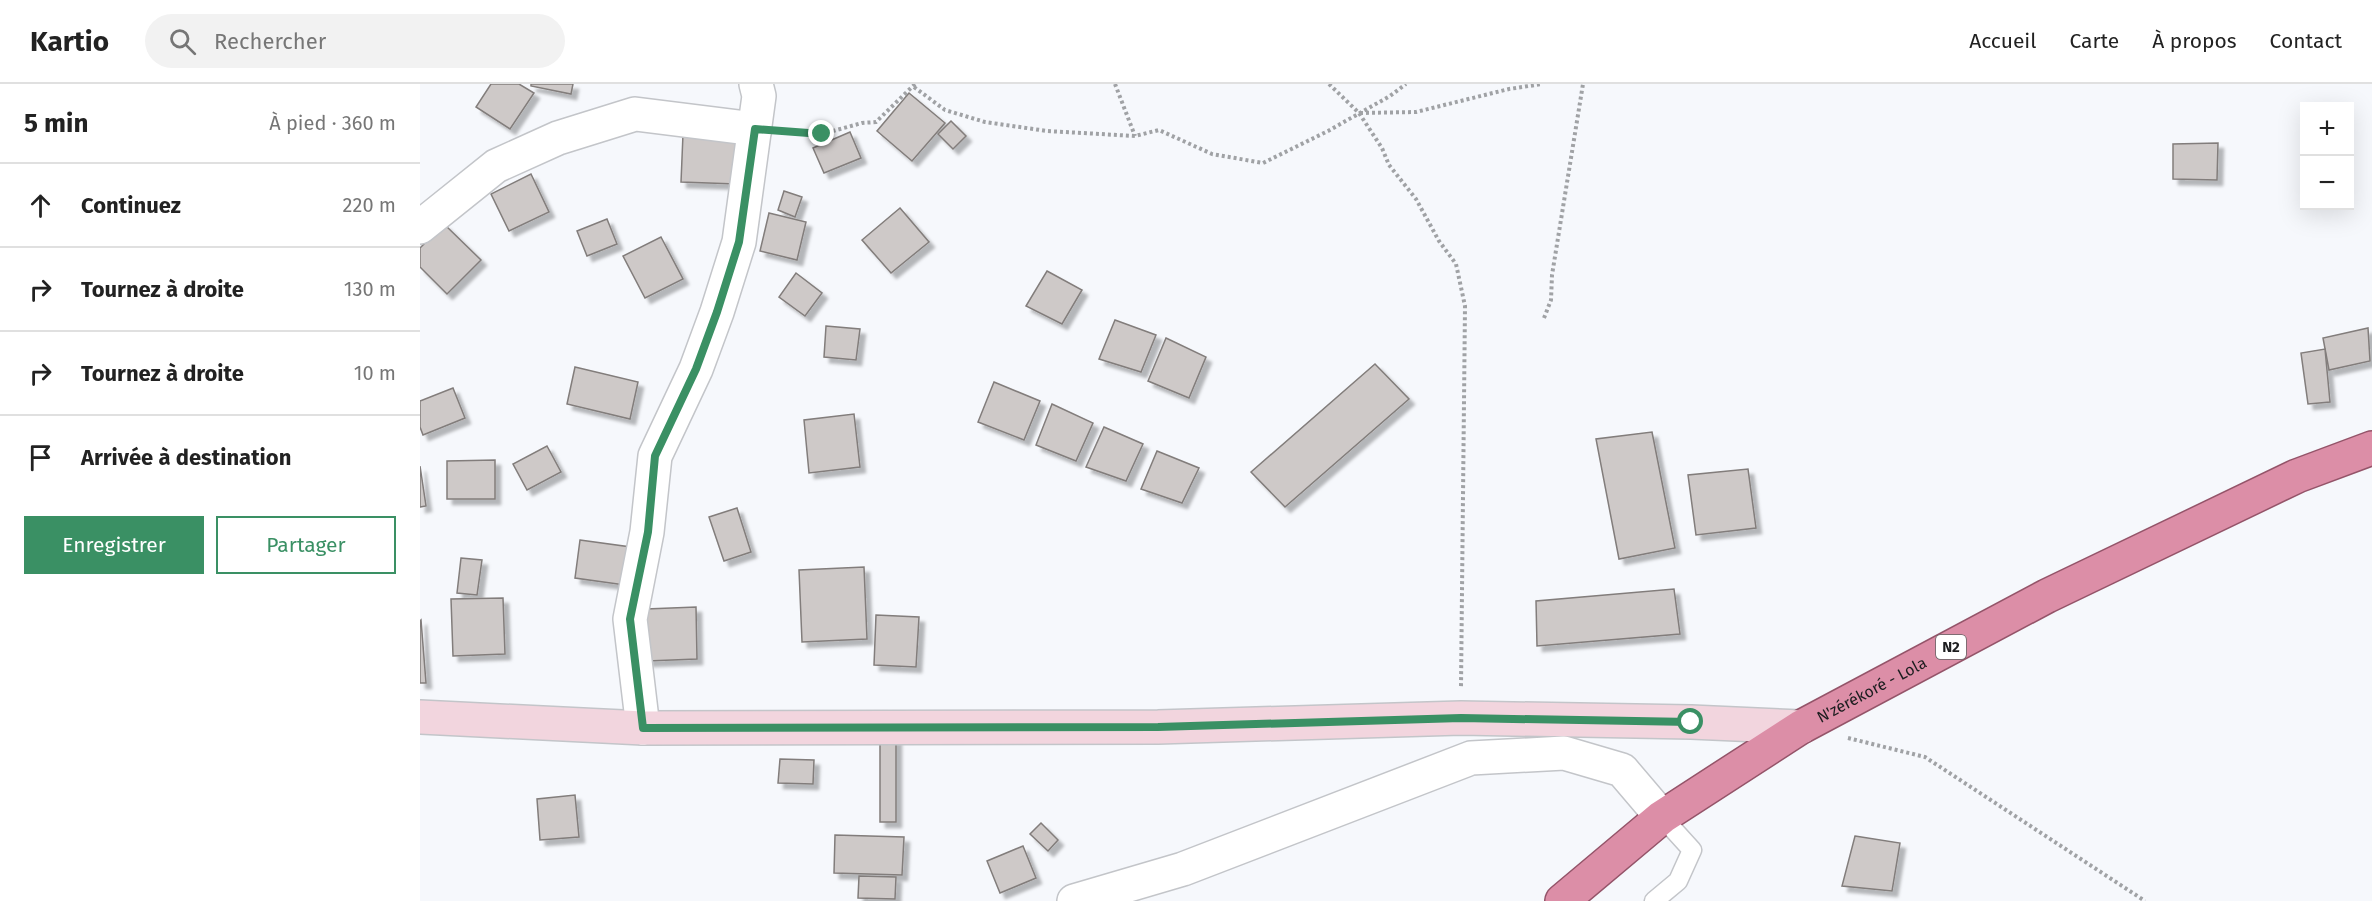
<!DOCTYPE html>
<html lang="fr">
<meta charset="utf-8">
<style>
body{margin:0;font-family:"Fira Sans",sans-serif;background:#f2f2f2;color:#222}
.controls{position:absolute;right:18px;top:18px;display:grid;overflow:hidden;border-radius:0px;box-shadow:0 6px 24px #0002}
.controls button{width:54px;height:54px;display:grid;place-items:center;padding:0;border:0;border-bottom:2px solid #e0e0e0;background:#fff;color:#222;font:30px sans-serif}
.stop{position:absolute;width:18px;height:18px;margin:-14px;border:4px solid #3a9064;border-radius:50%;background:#fff}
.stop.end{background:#3a9064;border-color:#fff;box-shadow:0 2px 6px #0008}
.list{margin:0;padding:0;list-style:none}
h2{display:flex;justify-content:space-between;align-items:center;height:78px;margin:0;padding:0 24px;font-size:26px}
h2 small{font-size:20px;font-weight:400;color:#767676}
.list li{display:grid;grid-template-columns:39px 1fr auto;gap:18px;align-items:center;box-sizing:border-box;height:84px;padding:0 24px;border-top:2px solid #e0e0e0}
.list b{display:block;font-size:22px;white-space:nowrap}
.list em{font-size:20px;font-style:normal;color:#767676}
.actions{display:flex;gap:12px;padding:18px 24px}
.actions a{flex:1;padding:14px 0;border:2px solid #3a9064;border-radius:0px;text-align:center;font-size:21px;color:#3a9064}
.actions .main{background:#3a9064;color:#fff}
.icon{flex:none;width:33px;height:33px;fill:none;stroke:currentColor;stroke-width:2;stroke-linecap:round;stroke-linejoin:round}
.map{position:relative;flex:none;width:1952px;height:817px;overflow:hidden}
header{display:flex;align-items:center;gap:36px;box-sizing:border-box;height:84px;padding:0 30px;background:#fff;border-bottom:2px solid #e0e0e0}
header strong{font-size:28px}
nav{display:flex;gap:33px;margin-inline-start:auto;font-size:21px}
.search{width:420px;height:54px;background:#f2f2f2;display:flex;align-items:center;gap:15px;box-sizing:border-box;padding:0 21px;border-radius:33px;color:#767676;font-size:22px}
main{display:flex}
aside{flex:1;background:#fff}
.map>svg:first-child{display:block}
.building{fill:#cec9c8;stroke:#827d7b;stroke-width:1.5;filter:url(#shadow)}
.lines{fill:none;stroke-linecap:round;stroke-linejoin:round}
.service-casing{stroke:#c3c5c9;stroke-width:21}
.minor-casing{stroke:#c3c5c9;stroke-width:36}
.secondary-casing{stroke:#c3c5c9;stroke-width:36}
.trunk-casing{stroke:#945469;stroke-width:36}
.path{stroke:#a0a2a5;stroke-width:4;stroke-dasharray:3 3;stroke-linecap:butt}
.service{stroke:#fff;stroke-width:18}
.minor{stroke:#fff;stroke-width:33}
.secondary{stroke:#f2d5de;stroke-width:33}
.trunk{stroke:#dc8ea7;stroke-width:33}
.route{stroke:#3a9064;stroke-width:8}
.labels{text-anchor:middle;stroke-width:5;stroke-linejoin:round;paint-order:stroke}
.shield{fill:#fff;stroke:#606162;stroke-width:1.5}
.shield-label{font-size:15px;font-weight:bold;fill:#1c1d1f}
.street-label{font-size:16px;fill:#1c1d1f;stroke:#fff}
</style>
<header>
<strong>Kartio</strong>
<div class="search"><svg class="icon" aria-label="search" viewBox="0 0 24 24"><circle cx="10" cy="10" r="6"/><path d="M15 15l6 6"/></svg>Rechercher</div>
<nav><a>Accueil</a><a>Carte</a><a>À propos</a><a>Contact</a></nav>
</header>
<main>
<aside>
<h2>5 min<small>À pied · 360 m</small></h2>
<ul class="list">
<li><svg class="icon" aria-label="ahead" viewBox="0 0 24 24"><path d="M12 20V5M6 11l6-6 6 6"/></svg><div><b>Continuez</b></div><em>220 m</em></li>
<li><svg class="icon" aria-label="right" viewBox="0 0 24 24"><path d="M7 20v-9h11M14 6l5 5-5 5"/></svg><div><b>Tournez à droite</b></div><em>130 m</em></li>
<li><svg class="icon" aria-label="right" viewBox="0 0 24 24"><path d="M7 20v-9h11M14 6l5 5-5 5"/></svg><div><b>Tournez à droite</b></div><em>10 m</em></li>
<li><svg class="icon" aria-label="arrive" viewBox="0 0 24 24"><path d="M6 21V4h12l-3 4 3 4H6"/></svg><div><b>Arrivée à destination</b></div></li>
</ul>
<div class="actions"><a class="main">Enregistrer</a><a>Partager</a></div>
</aside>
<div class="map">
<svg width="1952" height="817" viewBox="0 0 1952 817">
<defs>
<filter id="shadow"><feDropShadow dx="5.5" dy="5.5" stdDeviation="1.5" flood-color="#0004"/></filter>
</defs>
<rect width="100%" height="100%" fill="#f6f8fc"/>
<g class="building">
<polygon points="71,0 99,0 114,9 90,45 56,23"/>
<polygon points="111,0 153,0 151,10 111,2"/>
<polygon points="489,9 525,39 492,77 457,47"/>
<polygon points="531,37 546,52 533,65 518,50"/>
<polygon points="430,48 441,74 404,89 393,64"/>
<polygon points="263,50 318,53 316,100 261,98"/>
<polygon points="1798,59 1797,96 1753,95 1753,60"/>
<polygon points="111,90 129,128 89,147 71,110"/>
<polygon points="364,107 382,113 375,133 358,126"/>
<polygon points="480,124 509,158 471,189 442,156"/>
<polygon points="349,129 386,138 377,176 340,167"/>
<polygon points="187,135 197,160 167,172 157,147"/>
<polygon points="24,140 61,176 27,210 0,183 0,164"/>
<polygon points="241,153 263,195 225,214 203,172"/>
<polygon points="627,187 662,206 642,240 606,222"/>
<polygon points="376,189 402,209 385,232 359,213"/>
<polygon points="695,236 736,251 721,288 679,275"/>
<polygon points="406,242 440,245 436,276 404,273"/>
<polygon points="1948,244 1950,277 1909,286 1903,254"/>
<polygon points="746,254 786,273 769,314 728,297"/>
<polygon points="1905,265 1910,318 1888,320 1881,269"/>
<polygon points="955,280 989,315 865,423 831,388"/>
<polygon points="155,283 218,298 210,335 147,320"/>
<polygon points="574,298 620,317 604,356 558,338"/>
<polygon points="33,304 45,334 3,351 0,343 0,317"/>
<polygon points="632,320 673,339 656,377 616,361"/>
<polygon points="434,330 440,383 389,389 384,336"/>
<polygon points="684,343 723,360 706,397 666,383"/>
<polygon points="1232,348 1255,464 1199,475 1176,355"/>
<polygon points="127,362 141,388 107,406 93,380"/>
<polygon points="737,367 779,384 762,419 721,405"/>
<polygon points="75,376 75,415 27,415 27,377"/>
<polygon points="0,382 6,422 0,423"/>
<polygon points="1328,385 1336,444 1276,451 1268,391"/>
<polygon points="317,424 331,468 304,477 289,433"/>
<polygon points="160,456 218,464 212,502 155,494"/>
<polygon points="41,474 62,476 57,511 37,509"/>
<polygon points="444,483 447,555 382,558 379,486"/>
<polygon points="1254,505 1260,550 1117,562 1116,517"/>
<polygon points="83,514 85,570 33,572 31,515"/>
<polygon points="276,523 277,575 227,577 226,525"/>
<polygon points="456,531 499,533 496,583 454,581"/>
<polygon points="1,536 6,599 0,599 0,537"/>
<polygon points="476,654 476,738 460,738 460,655"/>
<polygon points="360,675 394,676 393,700 358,699"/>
<polygon points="155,711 159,753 120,756 117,715"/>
<polygon points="621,739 638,756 628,767 610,750"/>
<polygon points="415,751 484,753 482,791 414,789"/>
<polygon points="1435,752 1480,759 1472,807 1422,802"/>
<polygon points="603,762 616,794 580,809 567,777"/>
<polygon points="439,792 476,793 475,815 438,814"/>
</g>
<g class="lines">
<defs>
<polyline id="service" points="1234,817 1258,797 1272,766 1242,733"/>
<g id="minor">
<polyline points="0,143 76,82 138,54 215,30 335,45"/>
<polyline points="223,644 210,535 227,448 235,372 276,285 297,228 319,158 339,12 336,0"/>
<polyline points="654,817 763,785 1051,674 1144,669 1202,686 1242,733"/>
</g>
<polyline id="secondary" points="0,633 223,644 738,643 1041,634 1271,638 1381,643"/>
<g id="trunk">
<path id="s1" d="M1142,817L1242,733L1381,643L1627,512L1877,392L1952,364"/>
</g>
</defs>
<use href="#service" class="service-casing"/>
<use href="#minor" class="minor-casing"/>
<use href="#secondary" class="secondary-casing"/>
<use href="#trunk" class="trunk-casing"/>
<g class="path">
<polyline points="695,0 715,52"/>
<polyline points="909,0 939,29 962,64 969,81 996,115 1019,157 1036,180 1045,222 1041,603"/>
<polyline points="494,3 525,26 565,38 627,47 715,52 739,46 792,70 843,79 908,47 970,12 986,0"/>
<polyline points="940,29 996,28 1089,5 1122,0"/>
<polyline points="365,48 402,50 442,39 456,38 495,0"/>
<polyline points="1124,234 1131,216 1132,191 1163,0"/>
<polyline points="1428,654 1505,673 1725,817"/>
</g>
<use href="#service" class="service"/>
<use href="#minor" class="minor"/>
<use href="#secondary" class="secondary"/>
<use href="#trunk" class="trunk"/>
</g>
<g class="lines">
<polyline class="route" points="402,50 335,45 319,158 297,228 276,285 235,372 228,448 210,535 223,644 738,643 1041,634 1271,638"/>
</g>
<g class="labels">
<rect class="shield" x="1516" y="551" width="30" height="24" rx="4.5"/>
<g class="shield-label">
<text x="1531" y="568">N2</text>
</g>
<g class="street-label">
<text dy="6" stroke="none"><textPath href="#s1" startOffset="376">N'zérékoré - Lola</textPath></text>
</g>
</g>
</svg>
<div class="controls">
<button>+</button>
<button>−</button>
</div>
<div class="stop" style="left:1271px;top:638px"></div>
<div class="stop end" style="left:402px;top:50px"></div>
</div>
</main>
